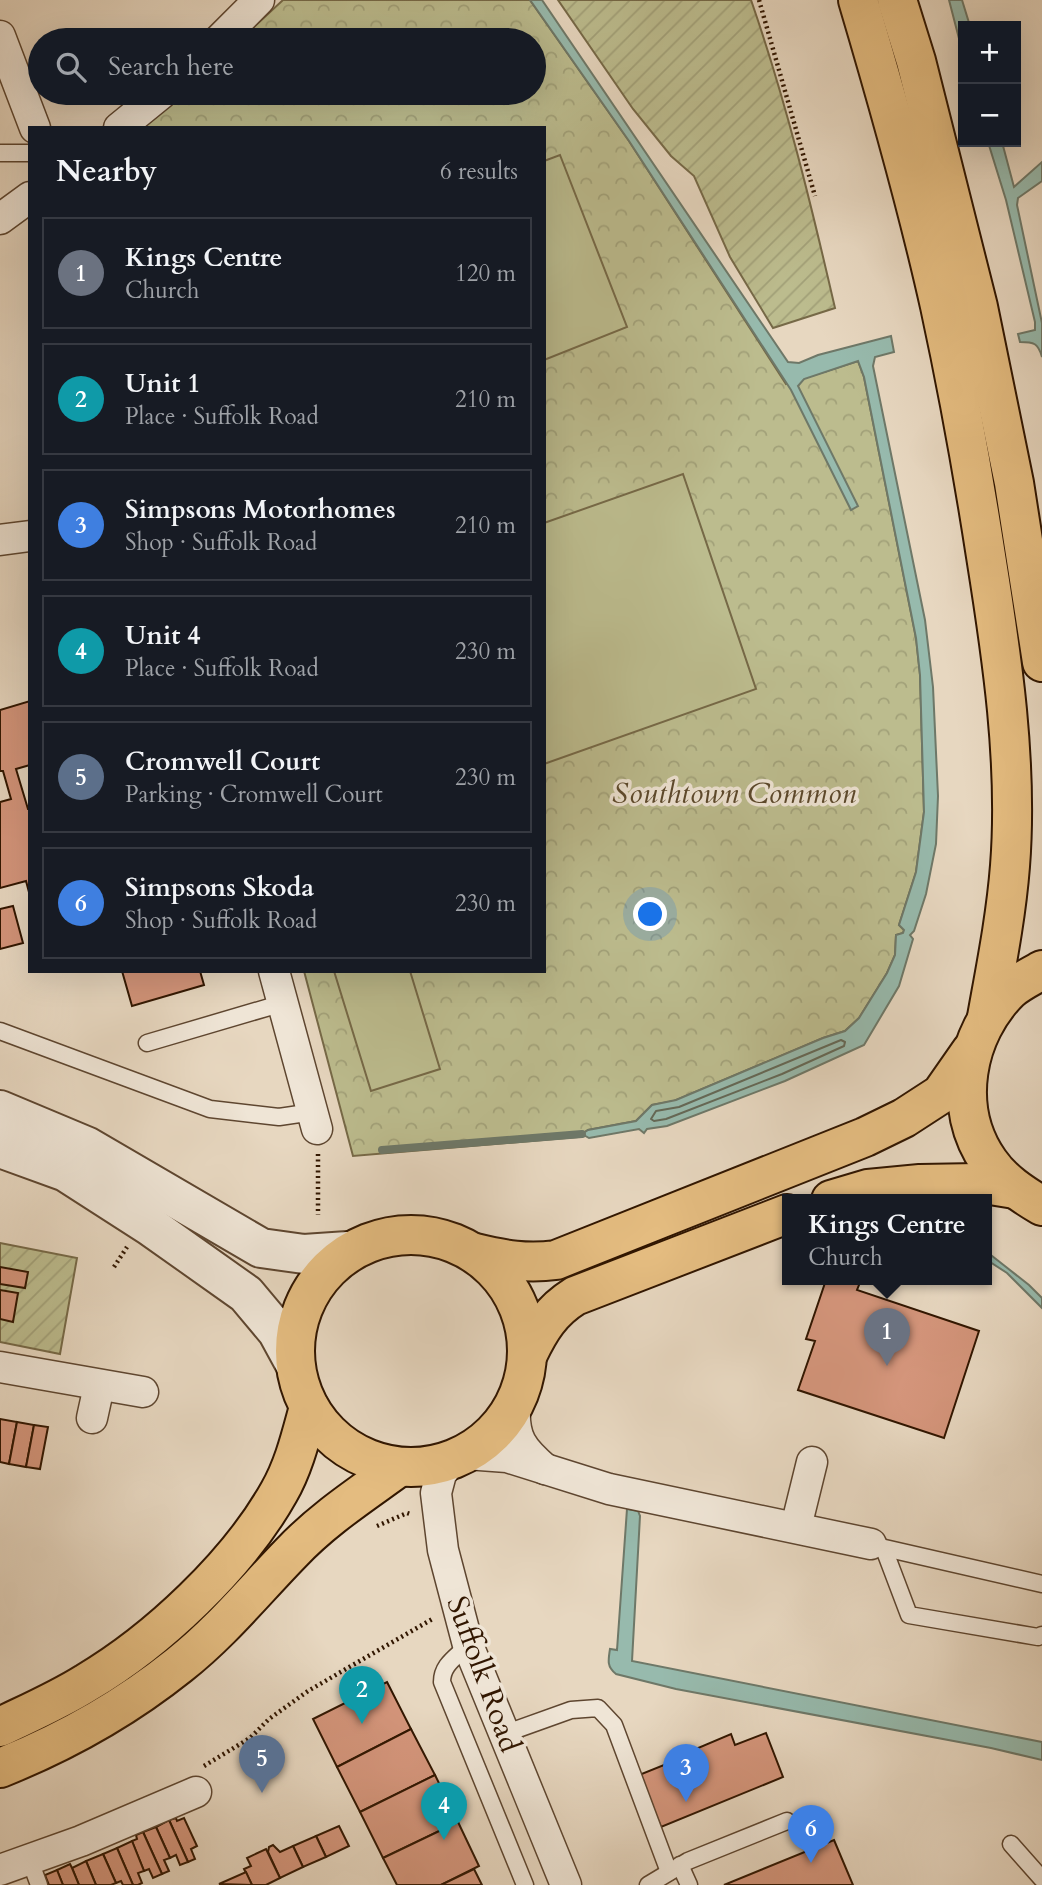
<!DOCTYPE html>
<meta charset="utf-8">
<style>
body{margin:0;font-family:Cardo,serif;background:#242831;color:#f1f3f6}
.controls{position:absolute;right:21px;top:21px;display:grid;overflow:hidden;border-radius:0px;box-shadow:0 7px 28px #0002}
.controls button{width:63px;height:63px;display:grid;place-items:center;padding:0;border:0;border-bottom:2px solid #363941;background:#171b24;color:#f1f3f6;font:35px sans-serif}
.you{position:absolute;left:651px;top:915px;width:24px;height:24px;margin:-18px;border:5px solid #fff;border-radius:50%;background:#1a73e8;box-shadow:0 0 0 10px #1a73e833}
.badge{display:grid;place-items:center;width:46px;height:46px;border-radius:50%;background:#c59692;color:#fff;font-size:23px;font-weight:700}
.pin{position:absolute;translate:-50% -58px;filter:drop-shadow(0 2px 4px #0008)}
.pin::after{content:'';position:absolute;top:37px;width:24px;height:21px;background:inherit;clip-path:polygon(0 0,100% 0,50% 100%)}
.popup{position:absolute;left:782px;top:1194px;width:210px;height:91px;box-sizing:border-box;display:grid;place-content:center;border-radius:0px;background:#171b24;filter:drop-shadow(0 2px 5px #0005);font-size:23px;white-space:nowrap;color:#9ea1a6}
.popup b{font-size:26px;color:#f1f3f6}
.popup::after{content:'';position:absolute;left:50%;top:100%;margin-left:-14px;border:14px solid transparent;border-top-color:#171b24}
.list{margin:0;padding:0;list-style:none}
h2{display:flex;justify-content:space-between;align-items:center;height:91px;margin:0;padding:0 28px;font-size:30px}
h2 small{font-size:23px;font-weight:400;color:#9ea1a6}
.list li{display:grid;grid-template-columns:46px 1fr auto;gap:21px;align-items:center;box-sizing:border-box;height:112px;margin:0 14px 14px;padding:0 14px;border:2px solid #363941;border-radius:0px}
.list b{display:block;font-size:26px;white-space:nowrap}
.list p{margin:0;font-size:23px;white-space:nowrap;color:#9ea1a6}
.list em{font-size:23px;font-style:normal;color:#9ea1a6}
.icon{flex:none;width:38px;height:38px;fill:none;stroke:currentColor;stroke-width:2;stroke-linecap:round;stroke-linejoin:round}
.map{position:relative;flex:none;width:1042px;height:1885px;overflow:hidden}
.search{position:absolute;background:#171b24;box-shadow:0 7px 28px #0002;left:28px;top:28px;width:518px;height:77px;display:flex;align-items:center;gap:18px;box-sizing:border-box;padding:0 24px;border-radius:38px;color:#9ea1a6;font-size:26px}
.panel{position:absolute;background:#171b24;box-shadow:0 7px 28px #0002;left:28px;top:126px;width:518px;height:847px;border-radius:0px}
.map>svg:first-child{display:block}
.park{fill:url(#park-crowns);stroke:#766947;stroke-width:2}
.garden{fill:url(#garden-furrows);stroke:#766947;stroke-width:2}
.pitch{fill:#bcbc8e;stroke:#766947;stroke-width:2}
.water{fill:#97baad;stroke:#6e7868;stroke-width:2}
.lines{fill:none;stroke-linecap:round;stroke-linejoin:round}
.shore{stroke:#646856;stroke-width:2}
.stream{stroke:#6e7868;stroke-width:8}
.building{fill:#d4957b;stroke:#311600;stroke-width:2}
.service-casing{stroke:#5e4630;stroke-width:19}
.minor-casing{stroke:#5e4630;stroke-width:33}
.tertiary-casing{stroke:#5e4630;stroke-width:42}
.primary-casing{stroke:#311600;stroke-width:42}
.trunk-casing{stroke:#311600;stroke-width:42}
.path{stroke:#311600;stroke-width:4.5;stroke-dasharray:2 3.5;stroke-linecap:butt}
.service{stroke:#efe5d6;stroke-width:16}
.minor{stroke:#efe5d6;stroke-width:30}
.tertiary{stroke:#efe5d6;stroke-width:38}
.primary{stroke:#e4bc80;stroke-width:38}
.trunk{stroke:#e4bc80;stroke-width:38}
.labels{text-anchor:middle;stroke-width:7;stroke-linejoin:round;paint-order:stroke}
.park-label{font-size:30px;font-style:italic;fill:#5b482b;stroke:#efe5d6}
.street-label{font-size:30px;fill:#311600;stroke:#efe5d6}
</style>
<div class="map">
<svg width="1042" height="1885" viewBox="0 0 1042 1885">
<defs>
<pattern id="park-crowns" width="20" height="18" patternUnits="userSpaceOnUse" patternTransform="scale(1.75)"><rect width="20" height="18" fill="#bcbc8e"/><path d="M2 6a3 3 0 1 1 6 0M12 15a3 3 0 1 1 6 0" fill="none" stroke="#a2a179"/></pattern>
<pattern id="garden-furrows" width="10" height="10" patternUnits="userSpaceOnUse" patternTransform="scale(1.75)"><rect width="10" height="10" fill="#bcbc8e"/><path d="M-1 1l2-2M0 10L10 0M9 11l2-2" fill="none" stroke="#a2a179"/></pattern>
</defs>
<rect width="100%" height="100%" fill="#e7d7c0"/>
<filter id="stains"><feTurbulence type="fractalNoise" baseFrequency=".00286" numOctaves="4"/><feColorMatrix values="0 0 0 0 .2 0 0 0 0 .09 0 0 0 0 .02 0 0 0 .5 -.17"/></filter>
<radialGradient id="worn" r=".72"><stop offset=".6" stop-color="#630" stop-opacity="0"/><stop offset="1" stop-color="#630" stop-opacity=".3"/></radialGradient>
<polygon class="park" points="283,0 530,0 629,141 786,384 858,361 864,377 916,638 920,675 924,812 916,872 899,925 904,930 903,933 896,935 895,955 887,973 859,1018 845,1031 823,1038 674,1101 652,1105 636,1121 588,1130 578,1137 353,1156 304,971 544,971 544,128 141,128 183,93 534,93 534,40 240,40"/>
<g class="garden">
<path d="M558,0H751C786,101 811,204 835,308L773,328L730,257L694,176L671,156L633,109Z"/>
<polygon points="0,1243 77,1258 60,1354 0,1342"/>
</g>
<g class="pitch">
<polygon points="560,155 627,327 544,360 544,161"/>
<polygon points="683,474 756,689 544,764 544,523"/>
<polygon points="334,971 410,971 440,1069 371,1091"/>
</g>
<g class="water">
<polygon points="530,0 542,0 788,362 799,363 818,355 891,336 894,352 875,357 873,366 925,620 933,687 938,796 936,844 926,894 914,931 910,935 913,939 899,986 864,1045 785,1081 667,1126 647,1129 644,1133 639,1129 589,1138 582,1134 588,1130 636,1121 652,1105 676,1100 823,1038 845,1031 859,1018 887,973 895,955 896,935 903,933 904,930 899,925 916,872 924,812 920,675 916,638 864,377 858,361 804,379 798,386 858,506 851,510 791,390 629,141"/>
<polygon points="949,0 962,0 970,26 963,26 963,54"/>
<path d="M988,142H1002L1014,187L1042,162V181L1018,198L1017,205L1042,323V357C1038,343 1034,342 1020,342L1018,334L1035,330V322L1006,200Z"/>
<polygon points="987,1252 1029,1285 1042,1298 1042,1308 1007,1273 987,1260"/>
<path d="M627,1509L638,1511L640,1516L632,1661L1042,1742V1760L991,1748L676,1689L616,1674C607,1667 608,1661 610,1649L617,1650Z"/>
</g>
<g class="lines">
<polygon class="shore" points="841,1040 845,1042 844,1046 782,1074 666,1119 654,1121 651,1119 656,1111 679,1107"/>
<polyline class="stream" points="382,1150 582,1134"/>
</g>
<g class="building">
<polygon points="30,701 30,765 16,769 28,809 30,809 30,896 26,881 0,888 0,802 11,799 3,771 0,771 0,710"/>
<polygon points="13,906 23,943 0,949 0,909"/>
<polygon points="122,971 200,971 204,985 132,1006"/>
<polygon points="0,1267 28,1272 25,1288 0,1284"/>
<polygon points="826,1280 861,1280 857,1290 979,1331 944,1438 798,1390 815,1341 806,1339"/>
<polygon points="0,1290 18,1293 13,1322 0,1319"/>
<polygon points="0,1419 17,1422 9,1464 0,1462"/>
<polygon points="17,1422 34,1425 26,1467 9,1464"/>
<polygon points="34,1425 48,1427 40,1469 26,1467"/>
<polygon points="387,1682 411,1729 337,1767 313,1719"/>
<polygon points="411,1729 435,1775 360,1812 337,1767"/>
<polygon points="766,1733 783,1777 661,1827 639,1775 699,1751 698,1748 731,1734 735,1745"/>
<polygon points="435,1775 458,1822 383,1858 360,1812"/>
<polygon points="176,1818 177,1821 184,1818 197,1846 191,1849 195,1859 188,1862 169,1820"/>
<polygon points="169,1820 188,1862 180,1865 176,1855 170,1858 156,1827"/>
<polygon points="458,1822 479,1866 441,1885 397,1885 383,1858"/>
<polygon points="339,1826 349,1846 326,1857 316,1836"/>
<polygon points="156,1827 170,1858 164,1860 169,1871 162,1874 143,1832"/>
<polygon points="143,1832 162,1874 153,1878 149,1869 144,1871 132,1841 137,1839 136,1835"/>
<polygon points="316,1836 326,1857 303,1867 293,1846"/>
<polygon points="834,1840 853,1885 724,1885"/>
<polygon points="132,1841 144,1871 138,1873 142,1883 138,1885 133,1885 117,1848"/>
<polygon points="273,1845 280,1852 293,1846 303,1867 280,1878 268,1852 269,1847"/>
<polygon points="117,1848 133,1885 123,1885 121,1881 116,1883 103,1854"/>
<polygon points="266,1849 280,1878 266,1885 252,1885 244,1869 251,1866 247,1858"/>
<polygon points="103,1854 116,1883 111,1885 96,1885 86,1861"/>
<polygon points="86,1861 96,1885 79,1885 72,1868"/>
<polygon points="70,1864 72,1868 79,1885 63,1885 57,1870"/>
<polygon points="474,1869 482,1885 441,1885"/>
<polygon points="57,1870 63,1885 49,1885 45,1875"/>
<polygon points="246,1872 252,1885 219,1884"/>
</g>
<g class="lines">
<defs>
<g id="service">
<polyline points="0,153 30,153"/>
<polyline points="0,1031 210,1109 279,1117 313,1112"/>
<polyline points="147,1043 283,1003"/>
<polyline points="876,1546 1042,1584"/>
<polyline points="884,1549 909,1615 1038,1637 1042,1635"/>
<path d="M468,1645C457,1657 442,1664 442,1682L525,1885"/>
<polyline points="504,1734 571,1710 598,1708 614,1725 669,1872"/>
<polyline points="1011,1844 1042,1879"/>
<polyline points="29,1858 39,1885"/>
<polyline points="680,1865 689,1885"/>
<polyline points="648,1885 688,1861 787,1821"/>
</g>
<g id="minor">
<polyline points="0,36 35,128"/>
<polyline points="219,40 259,0"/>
<polyline points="119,128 162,93"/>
<polyline points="0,219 30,197"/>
<polyline points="0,540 30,536"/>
<polyline points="274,971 317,1129"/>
<polyline points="0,1367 143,1392"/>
<path d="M515,1406C513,1438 522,1449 545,1469"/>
<polyline points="92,1418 99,1386"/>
<polyline points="466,1454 507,1457 609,1489 871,1544"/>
<polyline points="452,1460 441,1474 436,1493 443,1550 468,1645 566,1885"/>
<polyline points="796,1527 812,1462"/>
<polyline points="0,1870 81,1841 196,1792"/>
</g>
<g id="tertiary">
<polyline points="0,1110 86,1146 261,1248 304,1254 348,1251"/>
<polyline points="0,1148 66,1172 150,1226 246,1294 277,1331 295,1364"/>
</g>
<g id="primary">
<polyline points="831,1200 868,1189 920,1184 978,1183 1015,1189"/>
<circle cx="411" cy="1351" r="116"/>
<path d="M475,1253C504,1260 527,1264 556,1260L865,1137L904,1118L941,1094L971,1051"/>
<path d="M528,1354C540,1329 551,1311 575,1296L787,1214"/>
<path d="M0,1727C29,1713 59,1700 86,1683C157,1641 238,1565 279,1492C294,1466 301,1436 309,1407"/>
<path d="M0,1768C65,1742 124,1709 179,1665C221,1632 254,1591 291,1553C323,1519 362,1494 399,1467"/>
</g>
<g id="trunk">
<path d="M858,0C888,101 917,203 940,306C958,389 973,472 986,556C1002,656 1018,764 1010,866C1006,917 996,967 987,1017"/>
<polyline points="897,0 916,61 978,307 1014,483 1042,662"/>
<path d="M1042,970C1032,976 1019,982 1010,990C965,1034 951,1108 989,1162C1002,1181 1022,1194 1042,1206"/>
</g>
</defs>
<use href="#service" class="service-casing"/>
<use href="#minor" class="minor-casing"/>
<use href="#tertiary" class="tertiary-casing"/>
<use href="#primary" class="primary-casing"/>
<use href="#trunk" class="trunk-casing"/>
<g class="path">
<polyline points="759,0 815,196"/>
<polyline points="318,1154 318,1215"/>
<polyline points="114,1267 127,1247"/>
<polyline points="377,1526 407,1513 410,1514"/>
<polyline points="204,1766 250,1738 269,1719 308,1691 434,1618"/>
</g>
<use href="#service" class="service"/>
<use href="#minor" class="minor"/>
<use href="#tertiary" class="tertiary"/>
<use href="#primary" class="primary"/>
<use href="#trunk" class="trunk"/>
</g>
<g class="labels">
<g class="park-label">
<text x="734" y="803">Southtown Common</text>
</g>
<g class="street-label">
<text transform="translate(484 1674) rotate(70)" y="10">Suffolk Road</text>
</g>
</g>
<rect width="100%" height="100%" filter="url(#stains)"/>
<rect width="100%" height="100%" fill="url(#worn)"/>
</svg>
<div class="controls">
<button>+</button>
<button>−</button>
</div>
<div class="you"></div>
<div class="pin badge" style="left:887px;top:1366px;background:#6b7280">1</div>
<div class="popup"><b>Kings Centre</b>Church</div>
<div class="pin badge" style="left:362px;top:1724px;background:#0f9aa8">2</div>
<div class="pin badge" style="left:686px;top:1802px;background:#3f7fe0">3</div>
<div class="pin badge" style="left:444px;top:1840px;background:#0f9aa8">4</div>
<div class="pin badge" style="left:262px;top:1793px;background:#5c6f8a">5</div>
<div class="pin badge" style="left:811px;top:1863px;background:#3f7fe0">6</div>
<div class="search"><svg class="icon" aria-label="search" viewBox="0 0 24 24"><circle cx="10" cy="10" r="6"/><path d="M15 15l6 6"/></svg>Search here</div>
<section class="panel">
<h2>Nearby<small>6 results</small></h2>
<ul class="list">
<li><span class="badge" style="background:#6b7280">1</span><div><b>Kings Centre</b><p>Church</p></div><em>120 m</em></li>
<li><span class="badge" style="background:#0f9aa8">2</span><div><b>Unit 1</b><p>Place · Suffolk Road</p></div><em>210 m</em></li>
<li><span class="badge" style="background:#3f7fe0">3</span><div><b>Simpsons Motorhomes</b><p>Shop · Suffolk Road</p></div><em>210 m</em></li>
<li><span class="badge" style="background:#0f9aa8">4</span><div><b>Unit 4</b><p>Place · Suffolk Road</p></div><em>230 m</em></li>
<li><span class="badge" style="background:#5c6f8a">5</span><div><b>Cromwell Court</b><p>Parking · Cromwell Court</p></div><em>230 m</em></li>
<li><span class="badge" style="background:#3f7fe0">6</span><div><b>Simpsons Skoda</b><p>Shop · Suffolk Road</p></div><em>230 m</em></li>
</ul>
</section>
</div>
